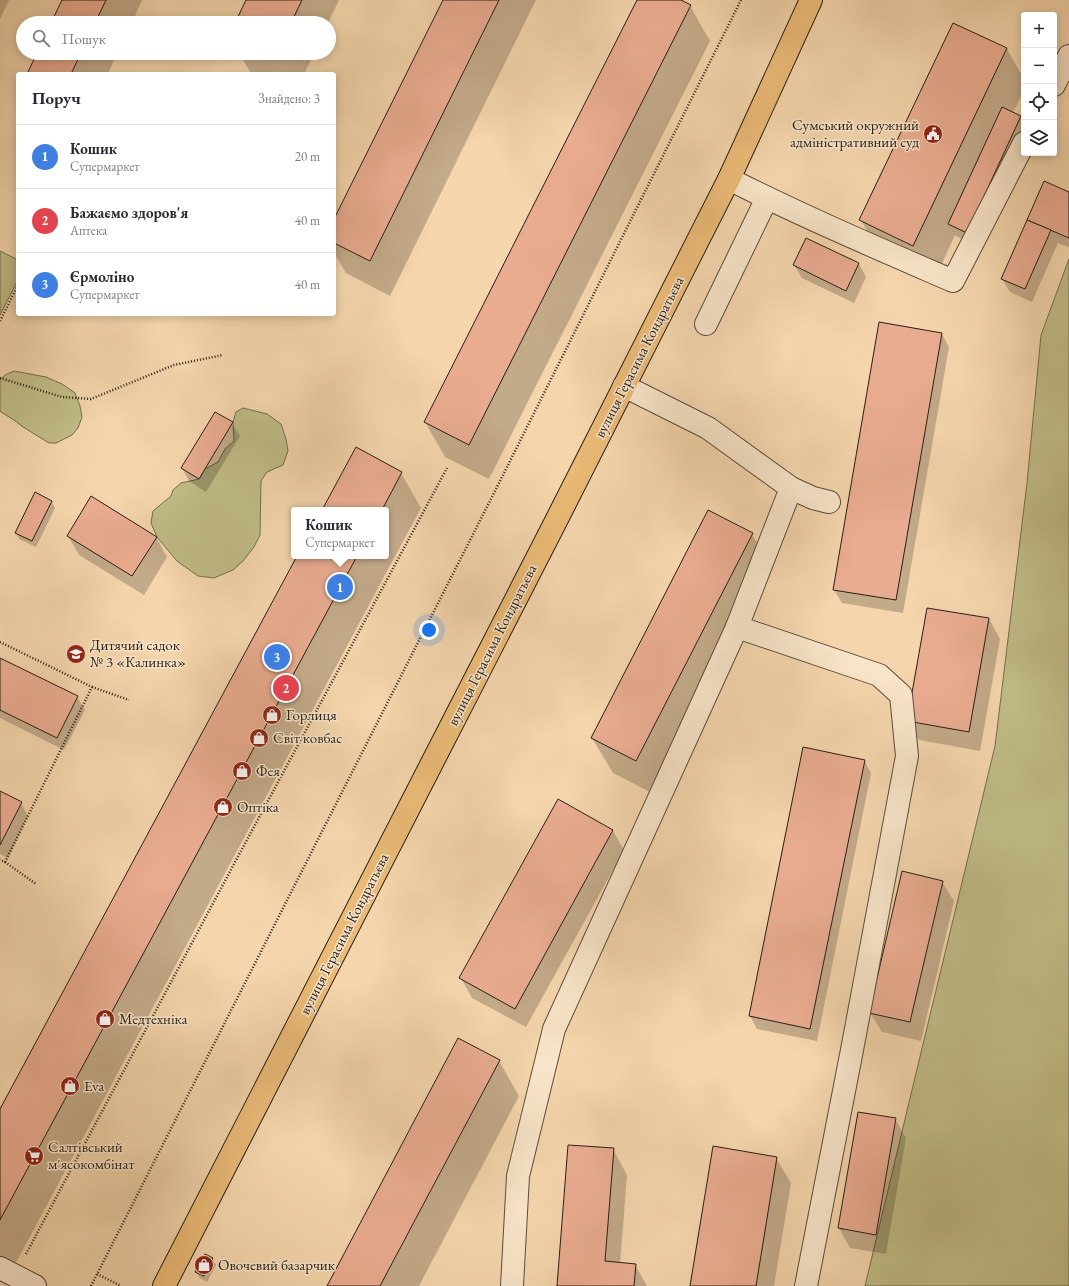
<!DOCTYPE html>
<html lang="uk">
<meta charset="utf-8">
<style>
body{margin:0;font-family:"EB Garamond",serif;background:#f7f7f7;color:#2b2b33}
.controls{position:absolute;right:12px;top:12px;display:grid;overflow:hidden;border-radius:4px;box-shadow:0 2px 10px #0003}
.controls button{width:36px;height:36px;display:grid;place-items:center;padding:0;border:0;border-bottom:1px solid #e1e1e2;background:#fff;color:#2b2b33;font:20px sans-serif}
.you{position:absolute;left:429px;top:630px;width:14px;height:14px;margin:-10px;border:3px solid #fff;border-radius:50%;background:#1a73e8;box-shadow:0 0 0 6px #1a73e833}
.badge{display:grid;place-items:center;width:26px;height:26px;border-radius:50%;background:#8f2418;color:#fff;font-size:13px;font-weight:700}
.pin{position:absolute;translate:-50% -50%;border:2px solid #fff;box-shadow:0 1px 4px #0006}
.popup{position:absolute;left:291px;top:507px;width:98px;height:52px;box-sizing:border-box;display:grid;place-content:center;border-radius:4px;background:#fff;filter:drop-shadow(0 1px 3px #0005);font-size:13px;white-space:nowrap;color:#7c7c81}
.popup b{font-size:15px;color:#2b2b33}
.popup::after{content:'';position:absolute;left:50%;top:100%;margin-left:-8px;border:8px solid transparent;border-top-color:#fff}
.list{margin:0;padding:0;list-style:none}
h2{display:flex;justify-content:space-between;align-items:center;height:52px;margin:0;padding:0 16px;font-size:17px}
h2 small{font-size:13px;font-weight:400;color:#7c7c81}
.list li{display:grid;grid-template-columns:26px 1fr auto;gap:12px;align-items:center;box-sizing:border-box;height:64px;padding:0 16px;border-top:1px solid #e1e1e2}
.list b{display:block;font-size:15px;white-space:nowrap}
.list p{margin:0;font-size:13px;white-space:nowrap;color:#7c7c81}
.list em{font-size:13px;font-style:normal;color:#7c7c81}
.icon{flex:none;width:22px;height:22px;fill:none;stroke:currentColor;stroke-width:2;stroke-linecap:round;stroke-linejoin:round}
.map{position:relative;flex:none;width:1069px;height:1286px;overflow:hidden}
.search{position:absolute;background:#fff;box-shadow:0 2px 10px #0003;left:16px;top:16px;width:320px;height:44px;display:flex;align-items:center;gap:10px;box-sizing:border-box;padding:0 14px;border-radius:22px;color:#7c7c81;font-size:15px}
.panel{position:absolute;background:#fff;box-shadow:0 2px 10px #0003;left:16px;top:72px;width:320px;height:244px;border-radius:4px}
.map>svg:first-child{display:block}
.green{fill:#c0bc86;stroke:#746e4e}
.shadow{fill:#0003}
.building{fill:#eaac91;stroke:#271f15}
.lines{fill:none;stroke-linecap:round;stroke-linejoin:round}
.minor-casing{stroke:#5a4c3b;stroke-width:24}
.major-casing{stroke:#271f15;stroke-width:24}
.path{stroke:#271f15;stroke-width:2.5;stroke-dasharray:1 2;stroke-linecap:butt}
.minor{stroke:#f8e4c9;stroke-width:22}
.major{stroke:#eaba76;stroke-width:22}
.labels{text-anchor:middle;stroke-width:3;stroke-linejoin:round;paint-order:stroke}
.poi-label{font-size:15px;fill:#271f15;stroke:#f8e4c9;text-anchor:start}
.street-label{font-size:15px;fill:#271f15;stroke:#f8e4c9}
</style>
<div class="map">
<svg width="1069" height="1286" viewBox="0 0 1069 1286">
<rect width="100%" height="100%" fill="#f4d5ac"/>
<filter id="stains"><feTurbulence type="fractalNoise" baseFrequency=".005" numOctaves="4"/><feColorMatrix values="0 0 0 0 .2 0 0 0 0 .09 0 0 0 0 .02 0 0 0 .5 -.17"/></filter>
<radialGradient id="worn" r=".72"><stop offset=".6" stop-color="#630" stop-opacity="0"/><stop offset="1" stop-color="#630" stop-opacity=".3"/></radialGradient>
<g class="green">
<polygon points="0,251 18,260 18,280 0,315"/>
<polygon points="1069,259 1069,1286 865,1286 918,1065 995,746 1027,483 1041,335"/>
<polygon points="14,371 46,377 62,384 75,393 80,406 82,417 78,428 72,435 56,443 49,443 23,427 14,420 1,412 0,410 0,380 5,375"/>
<polygon points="243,408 267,414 281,424 286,439 288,451 283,465 267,472 261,481 260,535 254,547 243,561 233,570 214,578 198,576 177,561 157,537 151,523 153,511 171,496 173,490 181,483 199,479 205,469 218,462 225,449 234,441 233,422 236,412"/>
</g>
<g class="shadow">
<polygon points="0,0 9,0 0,19"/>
<polygon points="63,0 142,0 132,23 52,23"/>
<polygon points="247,0 339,0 328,23 236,23"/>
<polygon points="444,0 536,0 390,296 346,273 334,253 334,222"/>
<polygon points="639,0 679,0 690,6 710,41 489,479 445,457 425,422"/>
<polygon points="954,24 1007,49 1024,79 1024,90 1013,113 1020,117 1024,123 1024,138 974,245 956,236 955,235 934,281 881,256 861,220"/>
<polygon points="38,53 117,53 108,74 28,74"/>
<polygon points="239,53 314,53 304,74 254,74 250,72"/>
<polygon points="18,96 18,104 16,100"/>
<polygon points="1069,193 1069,247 1058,243 1032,302 1010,292 1002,279"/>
<polygon points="807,239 859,264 866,277 854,303 802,278 794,265"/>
<polygon points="942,334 949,347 903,613 842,603 834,590"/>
<polygon points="232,423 240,436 206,492 189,481 182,468"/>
<polygon points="401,473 421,508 12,1270 0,1263 0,1111 298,556 386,556 386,510 323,510"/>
<polygon points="51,501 55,508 36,547 19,539 16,532"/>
<polygon points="752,534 772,569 656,795 613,773 592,738"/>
<polygon points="68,536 156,537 167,557 144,595 79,555"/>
<polygon points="989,619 1000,639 980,751 919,740 908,721"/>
<polygon points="0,659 77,697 85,710 64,750 0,718"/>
<polygon points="864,760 871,773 817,1041 757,1029 750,1016"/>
<polygon points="0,792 21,803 28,816 8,858 0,854"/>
<polygon points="613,831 624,850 526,1027 472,998 461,978"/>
<polygon points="942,882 954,901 921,1041 882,1032 870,1013"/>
<polygon points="499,1061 519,1096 419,1286 328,1286"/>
<polygon points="858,1113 895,1119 906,1138 886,1254 850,1248 839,1228"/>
<polygon points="613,1149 627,1175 620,1264 635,1265 647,1286 558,1286"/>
<polygon points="776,1158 791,1183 774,1286 691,1286"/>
<polygon points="212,1259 216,1265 207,1282 200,1278 196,1272"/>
</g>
<g class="building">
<polygon points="62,0 106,0 95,23 51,23"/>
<polygon points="246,0 302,0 291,23 235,23"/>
<polygon points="443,0 499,0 370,261 334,243 334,219"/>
<polygon points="637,0 681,0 691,5 469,445 424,422"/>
<polygon points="953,23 1007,48 913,246 859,220"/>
<polygon points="37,53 81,53 71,74 27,74"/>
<polygon points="262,53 277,53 274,59"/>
<polygon points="1002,107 1021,116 967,233 948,224"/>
<polygon points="1044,181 1069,192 1069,238 1027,220"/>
<polygon points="1027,220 1051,230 1025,289 1001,279"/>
<polygon points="806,238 859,263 846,291 793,265"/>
<polygon points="879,322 942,333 896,600 833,590"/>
<polygon points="215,412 233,422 199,479 181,468"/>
<polygon points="356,447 402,472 382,510 322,510"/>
<polygon points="35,492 52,501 32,541 15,533"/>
<polygon points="91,496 157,537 132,576 67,536"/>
<polygon points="708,510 753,533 636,761 591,738"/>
<polygon points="297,556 357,556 0,1220 0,1109"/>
<polygon points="927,608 989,618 969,732 907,721"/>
<polygon points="0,658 78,696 57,738 0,710"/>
<polygon points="803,747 865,760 810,1029 749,1016"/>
<polygon points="0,791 22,802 0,845"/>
<polygon points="558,799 613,830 515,1009 459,978"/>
<polygon points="902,871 943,881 910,1022 869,1013"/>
<polygon points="458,1038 500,1060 380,1286 327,1286"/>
<polygon points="858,1112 896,1118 876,1235 838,1228"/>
<polygon points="568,1145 614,1148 605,1261 636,1264 634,1286 557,1286"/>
<polygon points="713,1146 777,1157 756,1286 690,1286"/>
<polygon points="205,1254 213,1258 204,1276 195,1272"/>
</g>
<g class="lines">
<defs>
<g id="minor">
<polyline points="1054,85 1069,56"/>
<path d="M729,179C802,216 877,248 953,281L1024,143"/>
<polyline points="706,324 767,198"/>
<polyline points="791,488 813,498 829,502"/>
<polyline points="737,627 879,675 901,695 907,756 852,1050 806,1286"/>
<polyline points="0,1268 35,1286"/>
<polyline points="512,1286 518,1176 554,1029 737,627 791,488 708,428 624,386"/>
</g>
<polyline id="major" points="164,1286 556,521 729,179 811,0"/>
</defs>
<use href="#minor" class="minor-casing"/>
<use href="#major" class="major-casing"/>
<g class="path">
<polyline points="0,321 18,285"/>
<polyline points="0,378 62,397 91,399 174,365 223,355"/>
<polyline points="0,642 92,687 5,862 0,860"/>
<polyline points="92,687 129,700"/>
<polyline points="5,862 36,884"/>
<polyline points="26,1254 234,864 447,468"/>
<polyline points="97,1274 121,1286"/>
<polyline points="91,1286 494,493 741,0"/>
</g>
<use href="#minor" class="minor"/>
<use href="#major" class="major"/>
</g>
<defs>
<symbol id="civic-disc" viewBox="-11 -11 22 22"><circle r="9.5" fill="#8f2418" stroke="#f8e4c9"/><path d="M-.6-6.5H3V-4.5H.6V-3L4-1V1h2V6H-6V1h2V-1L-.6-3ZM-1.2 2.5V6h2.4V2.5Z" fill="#fff"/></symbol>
<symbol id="school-disc" viewBox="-11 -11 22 22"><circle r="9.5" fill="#8f2418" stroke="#f8e4c9"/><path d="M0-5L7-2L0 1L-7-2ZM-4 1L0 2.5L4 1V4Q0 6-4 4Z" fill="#fff"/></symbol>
<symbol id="shop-disc" viewBox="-11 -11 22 22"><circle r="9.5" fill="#8f2418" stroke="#f8e4c9"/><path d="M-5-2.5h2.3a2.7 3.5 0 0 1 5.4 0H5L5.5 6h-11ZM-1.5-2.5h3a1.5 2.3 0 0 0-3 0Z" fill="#fff"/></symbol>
<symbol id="supermarket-disc" viewBox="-11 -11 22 22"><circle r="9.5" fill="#8f2418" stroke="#f8e4c9"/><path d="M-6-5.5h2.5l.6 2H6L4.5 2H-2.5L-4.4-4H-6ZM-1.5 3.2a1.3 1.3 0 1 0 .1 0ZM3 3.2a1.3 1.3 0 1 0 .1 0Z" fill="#fff"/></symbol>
</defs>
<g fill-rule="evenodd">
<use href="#civic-disc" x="922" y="123" width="22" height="22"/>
<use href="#school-disc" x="65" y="643" width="22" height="22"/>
<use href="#shop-disc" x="261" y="704" width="22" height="22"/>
<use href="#shop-disc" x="248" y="727" width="22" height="22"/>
<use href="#shop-disc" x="231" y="760" width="22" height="22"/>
<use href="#shop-disc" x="212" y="796" width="22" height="22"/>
<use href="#shop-disc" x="94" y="1008" width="22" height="22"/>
<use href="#shop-disc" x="59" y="1075" width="22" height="22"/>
<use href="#supermarket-disc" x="23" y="1145" width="22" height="22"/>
<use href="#shop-disc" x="193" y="1254" width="22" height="22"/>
</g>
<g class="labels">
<g class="poi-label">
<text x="919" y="130" text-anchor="end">Сумський окружний<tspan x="919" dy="17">адміністративний суд</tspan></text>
<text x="90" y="650">Дитячий садок<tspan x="90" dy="17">№ 3 «Калинка»</tspan></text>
<text x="286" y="720">Горлиця</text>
<text x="273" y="743">Світ ковбас</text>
<text x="256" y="776">Фея</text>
<text x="237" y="812">Оптіка</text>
<text x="119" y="1024">Медтехніка</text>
<text x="84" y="1091">Eva</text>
<text x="48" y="1152">Салтівський<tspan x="48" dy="17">м'ясокомбінат</tspan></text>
<text x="218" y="1270">Овочевий базарчик</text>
</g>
<g class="street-label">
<text transform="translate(639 357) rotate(-63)" y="5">вулиця Герасима Кондратьєва</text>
<text transform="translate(492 645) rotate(-63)" y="5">вулиця Герасима Кондратьєва</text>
<text transform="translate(344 934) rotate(-63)" y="5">вулиця Герасима Кондратьєва</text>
</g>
</g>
<rect width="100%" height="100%" filter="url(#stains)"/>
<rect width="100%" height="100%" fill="url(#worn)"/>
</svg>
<div class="controls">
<button>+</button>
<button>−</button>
<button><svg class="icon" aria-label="locate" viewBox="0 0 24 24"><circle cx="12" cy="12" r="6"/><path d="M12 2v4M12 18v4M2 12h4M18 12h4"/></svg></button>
<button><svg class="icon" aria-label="layers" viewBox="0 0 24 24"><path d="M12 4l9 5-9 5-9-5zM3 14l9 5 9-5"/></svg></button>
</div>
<div class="you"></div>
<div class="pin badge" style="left:340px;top:587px;background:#3f7fe0">1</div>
<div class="popup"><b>Кошик</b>Супермаркет</div>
<div class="pin badge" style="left:286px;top:688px;background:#e0444e">2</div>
<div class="pin badge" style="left:277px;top:657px;background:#3f7fe0">3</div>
<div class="search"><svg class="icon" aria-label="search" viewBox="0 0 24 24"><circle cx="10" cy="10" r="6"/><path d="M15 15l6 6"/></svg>Пошук</div>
<section class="panel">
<h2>Поруч<small>Знайдено: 3</small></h2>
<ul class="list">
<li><span class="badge" style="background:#3f7fe0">1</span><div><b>Кошик</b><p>Супермаркет</p></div><em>20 m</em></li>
<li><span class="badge" style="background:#e0444e">2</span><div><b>Бажаємо здоров'я</b><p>Аптека</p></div><em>40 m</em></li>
<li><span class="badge" style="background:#3f7fe0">3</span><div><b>Єрмоліно</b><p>Супермаркет</p></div><em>40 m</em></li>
</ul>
</section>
</div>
